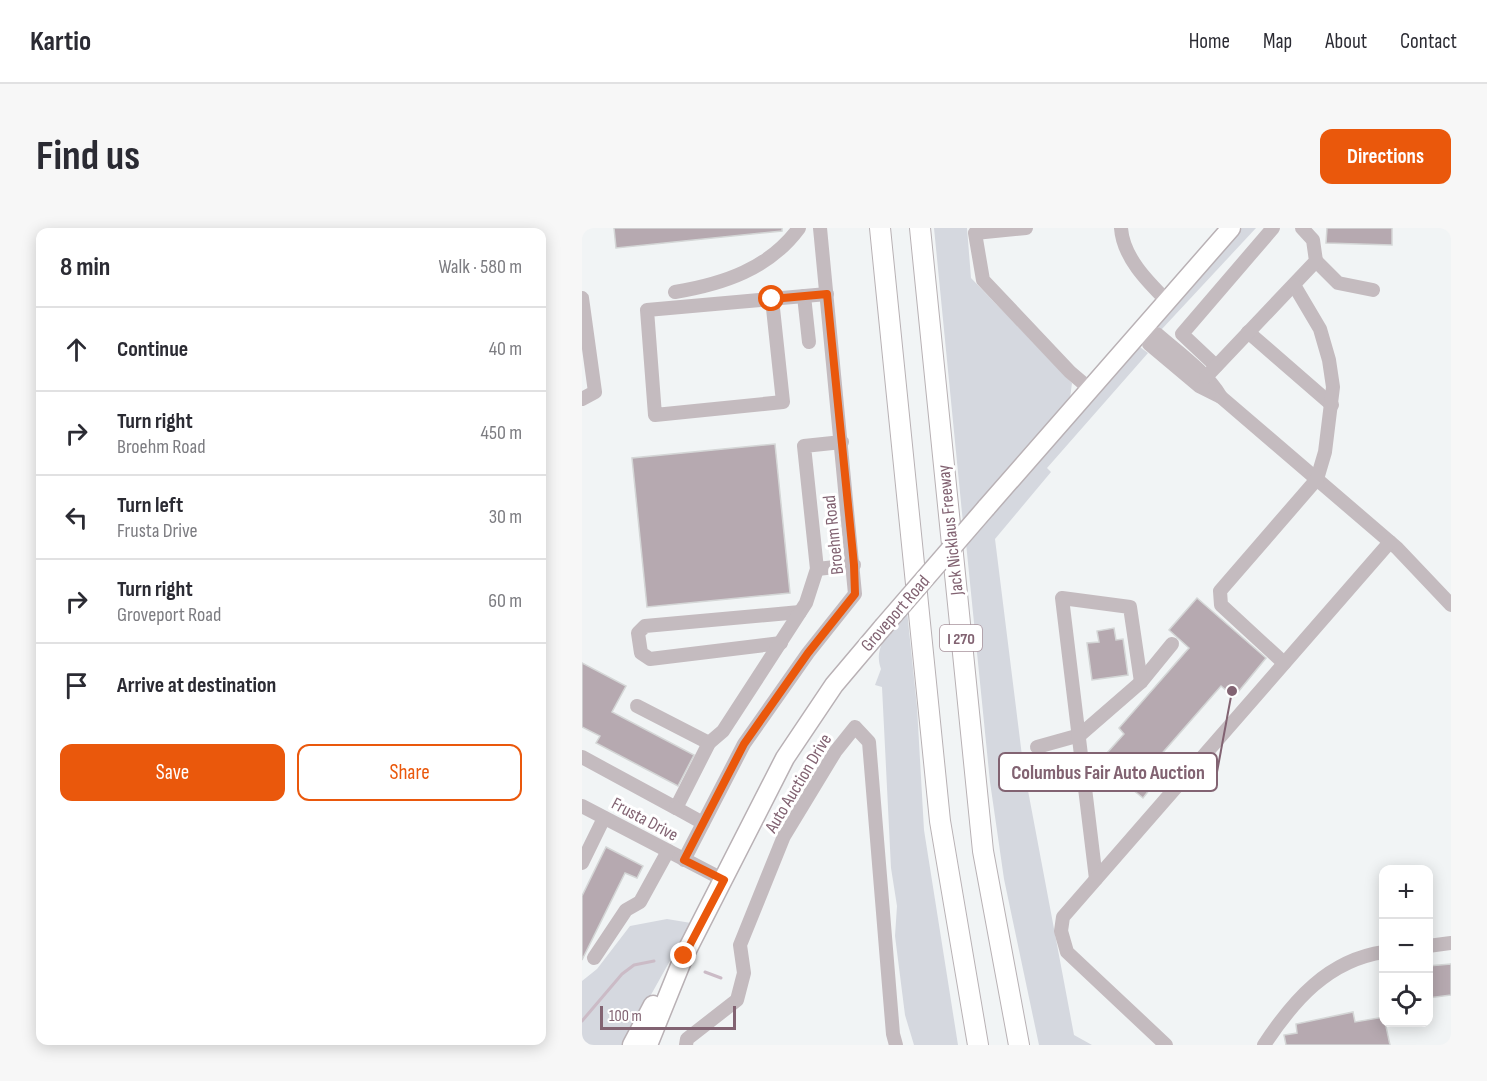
<!DOCTYPE html>
<meta charset="utf-8">
<style>
body{margin:0;font-family:"Sofia Sans Condensed",sans-serif;background:#f7f7f7;color:#2b2b33}
.controls{position:absolute;right:18px;bottom:18px;display:grid;overflow:hidden;border-radius:12px;box-shadow:0 3px 15px #0003}
.controls button{width:54px;height:54px;display:grid;place-items:center;padding:0;border:0;border-bottom:2px solid #e1e1e2;background:#fff;color:#2b2b33;font:30px sans-serif}
.scale{position:absolute;left:18px;bottom:15px;width:136px;box-sizing:border-box;padding-left:6px;border:3px solid #826372;border-top:0;font-size:16px;line-height:21px;white-space:nowrap;color:#826372;-webkit-text-stroke:4px #fff;paint-order:stroke}
.stop{position:absolute;width:18px;height:18px;margin:-14px;border:4px solid #ea580c;border-radius:50%;background:#fff}
.stop.end{background:#ea580c;border-color:#fff;box-shadow:0 2px 6px #0008}
.list{margin:0;padding:0;list-style:none}
h2{display:flex;justify-content:space-between;align-items:center;height:78px;margin:0;padding:0 24px;font-size:26px}
h2 small{font-size:20px;font-weight:400;color:#7c7c81}
.list li{display:grid;grid-template-columns:39px 1fr auto;gap:18px;align-items:center;box-sizing:border-box;height:84px;padding:0 24px;border-top:2px solid #e1e1e2}
.list b{display:block;font-size:22px;white-space:nowrap}
.list p{margin:0;font-size:20px;white-space:nowrap;color:#7c7c81}
.list em{font-size:20px;font-style:normal;color:#7c7c81}
.actions{display:flex;gap:12px;padding:18px 24px}
.actions a{flex:1;padding:14px 0;border:2px solid #ea580c;border-radius:12px;text-align:center;font-size:21px;color:#ea580c}
.actions .main{background:#ea580c;color:#fff}
.icon{flex:none;width:33px;height:33px;fill:none;stroke:currentColor;stroke-width:2;stroke-linecap:round;stroke-linejoin:round}
.map{position:relative;flex:none;width:869px;height:817px;overflow:hidden;border-radius:12px}
header{display:flex;align-items:center;gap:36px;box-sizing:border-box;height:84px;padding:0 30px;background:#fff;border-bottom:2px solid #e1e1e2}
header strong{font-size:28px}
nav{display:flex;gap:33px;margin-inline-start:auto;font-size:21px}
.intro{display:flex;align-items:center;justify-content:space-between;box-sizing:border-box;height:144px;padding:0 36px}
h1{margin:0;font-size:42px}
.button{padding:15px 27px;border-radius:12px;background:#ea580c;color:#fff;font-size:21px;font-weight:700}
main{display:flex;gap:36px;padding:0 36px}
aside{flex:1;background:#fff;border-radius:12px;box-shadow:0 3px 15px #0003}
.map>svg:first-child{display:block}
.green{fill:#d5d8df}
.lines{fill:none;stroke-linecap:round;stroke-linejoin:round}
.stream{stroke:#cbbbc6;stroke-width:3}
.building{fill:#b6a9b0;stroke:#d4d6d6;stroke-width:1.5}
.major-casing{stroke:#b9b1b5;stroke-width:21}
.highway-casing{stroke:#b8b1b4;stroke-width:22}
.minor{stroke:#c4bbbf;stroke-width:14}
.major{stroke:#fff;stroke-width:18}
.highway{stroke:#fff;stroke-width:20}
.major-bridge-casing{stroke:#b9b1b5;stroke-width:21;stroke-linecap:butt}
.major-bridge{stroke:#fff;stroke-width:18}
.route{stroke:#ea580c;stroke-width:8}
.labels{text-anchor:middle;stroke-width:6;stroke-linejoin:round;paint-order:stroke}
.shield{fill:#fff;stroke:#a8929c;stroke-width:1.5}
.shield-label{font-size:16px;font-weight:bold;fill:#826372}
.street-label{font-size:18px;fill:#826372;stroke:#fff}
.leader{fill:none;stroke:#826372;stroke-width:2}
.callout-dot{fill:#826372;stroke:#fff;stroke-width:2}
.callout{fill:#fff;stroke:#826372;stroke-width:2}
.callout-label{font-size:20px;text-anchor:middle;font-weight:bold;fill:#826372}
</style>
<header>
<strong>Kartio</strong>
<nav><a>Home</a><a>Map</a><a>About</a><a>Contact</a></nav>
</header>
<div class="intro"><h1>Find us</h1><a class="button">Directions</a></div>
<main>
<aside>
<h2>8 min<small>Walk · 580 m</small></h2>
<ul class="list">
<li><svg class="icon" aria-label="ahead" viewBox="0 0 24 24"><path d="M12 20V5M6 11l6-6 6 6"/></svg><div><b>Continue</b></div><em>40 m</em></li>
<li><svg class="icon" aria-label="right" viewBox="0 0 24 24"><path d="M7 20v-9h11M14 6l5 5-5 5"/></svg><div><b>Turn right</b><p>Broehm Road</p></div><em>450 m</em></li>
<li><svg class="icon" aria-label="left" viewBox="0 0 24 24"><path d="M17 20v-9H6M10 6l-5 5 5 5"/></svg><div><b>Turn left</b><p>Frusta Drive</p></div><em>30 m</em></li>
<li><svg class="icon" aria-label="right" viewBox="0 0 24 24"><path d="M7 20v-9h11M14 6l5 5-5 5"/></svg><div><b>Turn right</b><p>Groveport Road</p></div><em>60 m</em></li>
<li><svg class="icon" aria-label="arrive" viewBox="0 0 24 24"><path d="M6 21V4h12l-3 4 3 4H6"/></svg><div><b>Arrive at destination</b></div></li>
</ul>
<div class="actions"><a class="main">Save</a><a>Share</a></div>
</aside>
<div class="map">
<svg width="869" height="817" viewBox="0 0 869 817">
<rect width="100%" height="100%" fill="#f1f4f5"/>
<g class="green">
<polygon points="352,0 385,0 389,50 490,155 488,170 381,295"/>
<polygon points="660,0 674,0 579,102 576,98 578,91"/>
<polygon points="558,119 566,125 465,240 469,244 413,311 441,536 492,807 510,817 457,817 422,651 408,554 384,315 552,121"/>
<path d="M325,383L335,479L342,602L376,817H332L323,787L313,708L315,678L309,640L300,459L293,457L299,441C290,418 311,400 325,383Z"/>
<polygon points="85,691 109,695 41,817 0,817 0,753 15,741 48,698"/>
</g>
<g class="lines">
<g class="stream">
<polyline points="123,744 139,750"/>
<polyline points="0,793 40,746 52,737 72,733"/>
</g>
</g>
<g class="building">
<polygon points="32,0 200,0 200,3 34,20"/>
<polygon points="745,0 810,0 810,17 744,15"/>
<polygon points="193,216 208,365 65,379 50,230"/>
<polygon points="615,370 684,430 652,469 639,458 576,530 586,538 561,570 517,534 542,506 537,500 607,420 587,402"/>
<polygon points="532,400 534,412 541,411 546,447 510,452 505,415 517,414 515,403"/>
<polygon points="0,435 44,458 30,484 112,527 96,558 14,515 18,508 0,499"/>
<polygon points="24,619 61,638 55,650 43,645 0,732 0,668"/>
<polygon points="869,736 869,767 846,770 846,738"/>
<polygon points="771,784 773,794 802,789 808,817 704,817 702,807 715,805 714,796"/>
</g>
<g class="lines">
<defs>
<g id="major">
<polyline points="404,280 649,0"/>
<polyline points="50,817 71,777"/>
<polyline points="66,817 102,728 203,530 252,457 301,399"/>
</g>
<g id="highway">
<polyline points="298,0 358,593 396,817"/>
<polyline points="338,0 401,623 437,817"/>
</g>
</defs>
<use href="#major" class="major-casing"/>
<use href="#highway" class="highway-casing"/>
<g class="minor">
<polyline points="444,0 393,5 401,52 488,144 508,161"/>
<path d="M539,0C541,29 565,53 585,73"/>
<polyline points="734,33 756,55 791,62"/>
<path d="M93,64C141,56 187,41 217,0"/>
<polyline points="222,68 227,114"/>
<polyline points="0,70 13,164 0,171"/>
<path d="M190,71L201,174L73,187L65,82C125,77 185,71 245,66"/>
<path d="M560,101L567,107L575,106C598,126 624,144 639,169L617,158L567,116V107"/>
<polyline points="666,104 750,177"/>
<polyline points="634,138 600,106 691,0"/>
<polyline points="624,149 734,33 731,12 720,0"/>
<polyline points="639,169 815,320 869,377"/>
<polyline points="235,341 272,337"/>
<polyline points="199,415 68,431 59,425 56,405 63,398 218,384"/>
<polyline points="702,435 639,377 638,363 735,251 743,224 751,159 747,132 738,101 712,57"/>
<polyline points="55,478 127,515"/>
<polyline points="455,519 498,507 559,454 590,416"/>
<polyline points="0,529 94,580 127,515 141,503 224,375 235,341 222,218 260,214"/>
<polyline points="0,578 142,652"/>
<polyline points="94,580 121,595"/>
<polyline points="102,632 162,516 226,425 273,366 238,0"/>
<polyline points="0,635 22,590"/>
<polyline points="514,651 480,370 548,379 559,454"/>
<polyline points="846,718 869,715"/>
<polyline points="12,730 44,682 58,674 86,623"/>
<polyline points="104,817 105,811 155,772 162,745 158,717 202,608 253,524 273,499 287,514 311,806 314,817"/>
<polyline points="584,817 485,724 479,703 481,689 808,314"/>
<path d="M682,817C711,773 746,732 802,724"/>
</g>
<use href="#major" class="major"/>
<use href="#highway" class="highway"/>
<defs>
<polyline id="major-bridge" points="301,399 404,280"/>
</defs>
<use href="#major-bridge" class="major-bridge-casing"/>
<use href="#major-bridge" class="major-bridge"/>
</g>
<g class="lines">
<polyline class="route" points="102,728 142,652 102,632 162,516 226,425 273,366 272,337 245,66 190,71"/>
</g>
<g class="labels">
<rect class="shield" x="358" y="397" width="42" height="26" rx="4.5"/>
<g class="shield-label">
<text x="379" y="416">I 270</text>
</g>
<g class="street-label">
<text transform="translate(368 302) rotate(-96)" y="6">Jack Nicklaus Freeway</text>
<text transform="translate(251 307) rotate(-96)" y="6">Broehm Road</text>
<text transform="translate(313 385) rotate(-49)" y="6">Groveport Road</text>
<text transform="translate(216 555) rotate(-59)" y="6">Auto Auction Drive</text>
<text transform="translate(63 591) rotate(28)" y="6">Frusta Drive</text>
</g>
</g>
<path class="leader" d="M650 463L635 544"/>
<circle class="callout-dot" cx="650" cy="463" r="6"/>
<rect class="callout" x="417" y="525" width="218" height="38" rx="6"/>
<g class="callout-label">
<text x="526" y="551">Columbus Fair Auto Auction</text>
</g>
</svg>
<div class="controls">
<button>+</button>
<button>−</button>
<button><svg class="icon" aria-label="locate" viewBox="0 0 24 24"><circle cx="12" cy="12" r="6"/><path d="M12 2v4M12 18v4M2 12h4M18 12h4"/></svg></button>
</div>
<div class="scale">100 m</div>
<div class="stop" style="left:190px;top:71px"></div>
<div class="stop end" style="left:102px;top:728px"></div>
</div>
</main>
